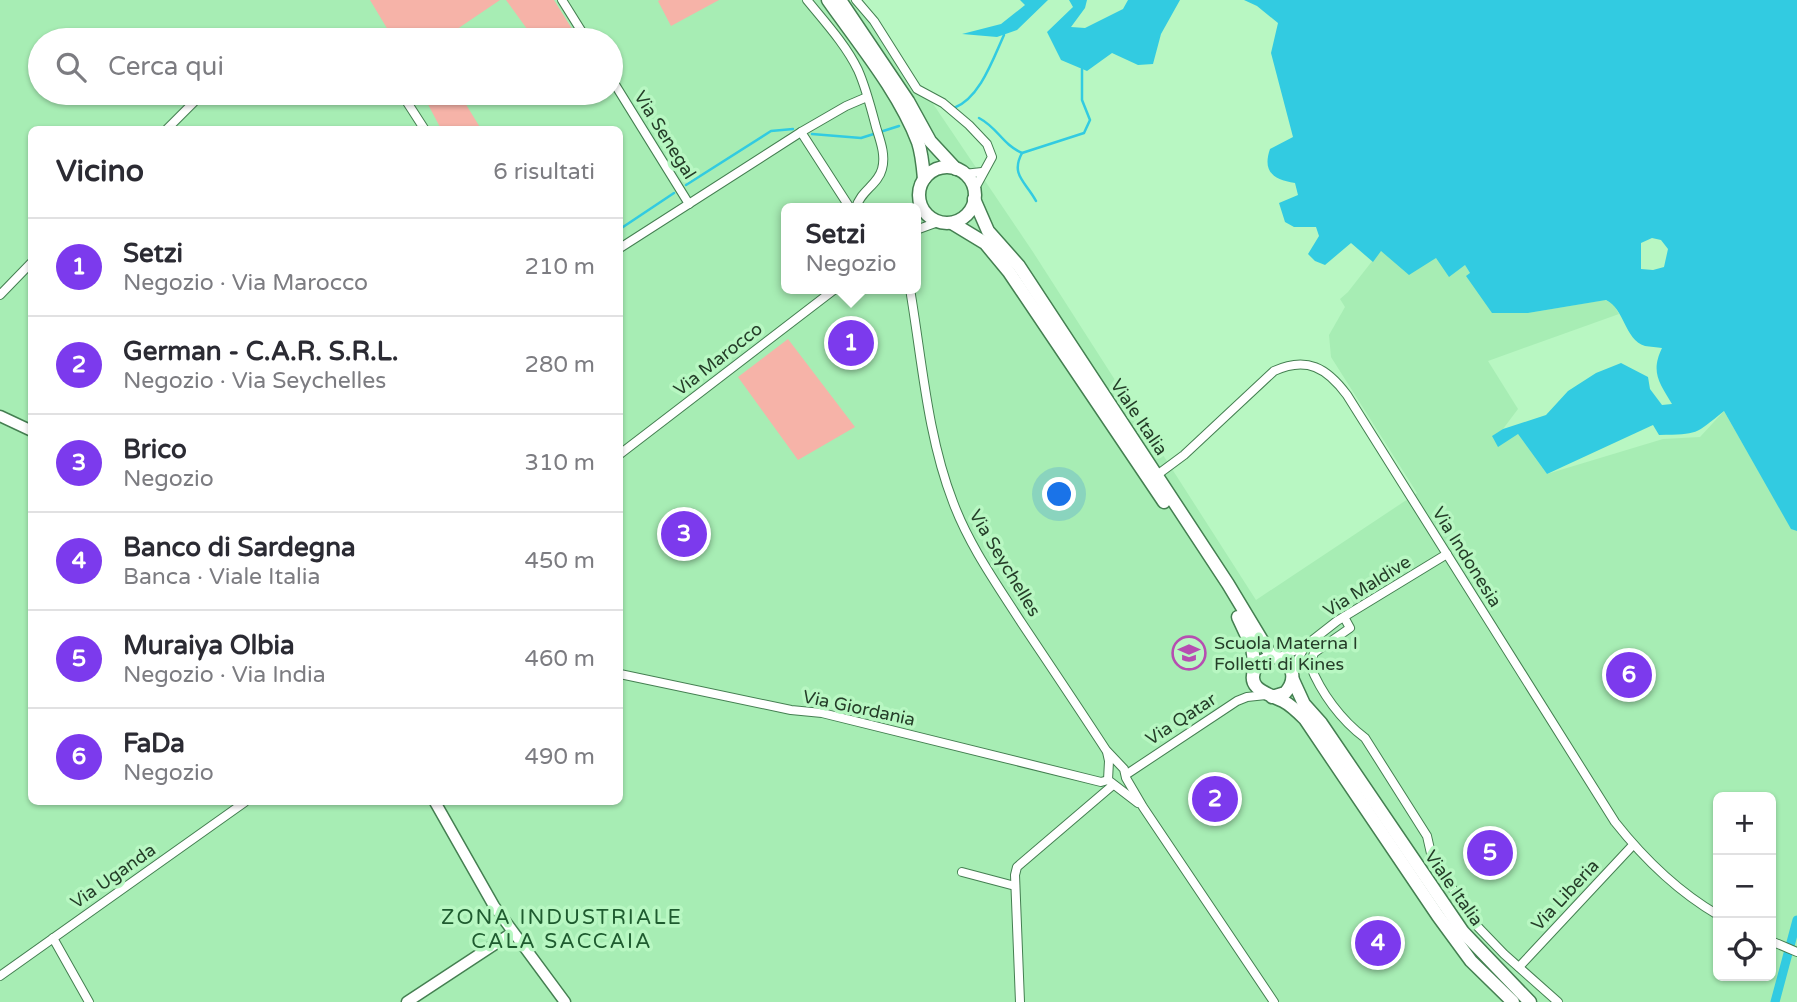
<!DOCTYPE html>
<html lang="it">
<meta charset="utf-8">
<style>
body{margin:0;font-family:"Varela Round",sans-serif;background:#f2f2f3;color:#2b2b33}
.controls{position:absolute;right:21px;bottom:21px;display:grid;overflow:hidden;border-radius:10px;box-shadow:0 2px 5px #0004}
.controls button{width:63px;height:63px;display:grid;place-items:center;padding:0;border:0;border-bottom:2px solid #e1e1e2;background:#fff;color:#2b2b33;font:35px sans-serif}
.you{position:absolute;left:1060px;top:495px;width:24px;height:24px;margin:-18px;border:5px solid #fff;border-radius:50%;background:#1a73e8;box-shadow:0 0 0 10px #1a73e833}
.badge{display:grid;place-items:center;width:46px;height:46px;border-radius:50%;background:#7c3aed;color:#fff;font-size:23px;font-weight:700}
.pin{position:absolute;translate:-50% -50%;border:4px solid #fff;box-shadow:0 2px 7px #0006}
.popup{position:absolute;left:781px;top:203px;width:140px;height:91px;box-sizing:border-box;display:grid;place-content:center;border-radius:10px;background:#fff;filter:drop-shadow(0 2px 5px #0005);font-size:23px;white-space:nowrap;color:#7c7c81}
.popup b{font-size:26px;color:#2b2b33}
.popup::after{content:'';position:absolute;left:50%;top:100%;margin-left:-14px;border:14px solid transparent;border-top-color:#fff}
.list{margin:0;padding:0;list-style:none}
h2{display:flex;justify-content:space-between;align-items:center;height:91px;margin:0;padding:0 28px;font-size:30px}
h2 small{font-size:23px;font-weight:400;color:#7c7c81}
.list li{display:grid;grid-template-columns:46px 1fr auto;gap:21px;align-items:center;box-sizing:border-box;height:98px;padding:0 28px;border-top:2px solid #e1e1e2}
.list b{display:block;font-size:26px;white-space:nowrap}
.list p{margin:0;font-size:23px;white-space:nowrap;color:#7c7c81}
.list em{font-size:23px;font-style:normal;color:#7c7c81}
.icon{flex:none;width:38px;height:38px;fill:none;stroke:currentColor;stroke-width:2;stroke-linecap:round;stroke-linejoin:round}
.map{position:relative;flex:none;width:1797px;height:1002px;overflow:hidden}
.search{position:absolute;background:#fff;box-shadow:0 2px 5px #0004;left:28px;top:28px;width:595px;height:77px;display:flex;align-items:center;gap:18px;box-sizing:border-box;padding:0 24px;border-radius:38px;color:#7c7c81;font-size:26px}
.panel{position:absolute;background:#fff;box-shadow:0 2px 5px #0004;left:28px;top:126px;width:595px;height:679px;border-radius:10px}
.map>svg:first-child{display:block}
.built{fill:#a7edb4;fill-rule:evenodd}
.green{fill:#f6b3a8}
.water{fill:#32cbe1;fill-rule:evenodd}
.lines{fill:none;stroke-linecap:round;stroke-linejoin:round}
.stream{stroke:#32cbe1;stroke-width:2.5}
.canal{stroke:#32cbe1;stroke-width:9}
.minor-casing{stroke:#447f51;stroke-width:10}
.tertiary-casing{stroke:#447f51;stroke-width:13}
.secondary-casing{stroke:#447f51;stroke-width:15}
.minor{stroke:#fff;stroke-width:8}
.tertiary{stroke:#fff;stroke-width:10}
.secondary{stroke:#fff;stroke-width:12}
.labels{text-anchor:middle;stroke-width:7;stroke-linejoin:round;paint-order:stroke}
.street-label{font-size:18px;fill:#253e29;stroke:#b8f7c2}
.poi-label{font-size:18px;fill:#253e29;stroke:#b8f7c2;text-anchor:start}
.quarter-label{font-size:21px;letter-spacing:2px;fill:#1e5b2f;stroke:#b8f7c2}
</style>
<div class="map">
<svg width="1797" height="1002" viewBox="0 0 1797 1002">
<rect width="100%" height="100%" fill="#b8f7c2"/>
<path class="built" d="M0,0H863L1033,252L1256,600L1417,493L1331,357L1329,335L1345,307L1340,299L1348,292L1380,251L1436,258L1465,265L1470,273L1528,313L1605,300L1613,304L1619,314L1488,361L1518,409L1503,429L1493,436L1518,434L1547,474L1663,439L1700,437L1724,411L1791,528L1797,531V1002H0ZM40,40H611V93H40ZM32,130H620V802H32ZM786,208H916V289H786ZM1718,797H1771V976H1718Z"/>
<g class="green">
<polygon points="370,0 500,0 441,40 394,40"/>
<polygon points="506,0 554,0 579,40 535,40"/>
<polygon points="719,0 671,26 658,1 660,0"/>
<polygon points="422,93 459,93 481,129 441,129"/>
<polygon points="788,339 855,427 798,460 738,377"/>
</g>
<g class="water">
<polygon points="1020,0 1048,0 1017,30 997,37 962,34 1001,24 1025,5"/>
<polygon points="1069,0 1087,0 1085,8 1071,27 1085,28 1123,9 1128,0 1180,0 1161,34 1153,64 1138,65 1112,53 1087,71 1061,60 1047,32 1073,7"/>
<path d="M1244,0H1797V531L1791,529L1724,411C1694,435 1699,434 1659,435L1653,425L1547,474L1518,434L1498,447L1492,436L1503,429L1546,415L1568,391L1596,373L1621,363L1648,377L1650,389L1662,405L1672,404C1660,383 1650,373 1662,348C1657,347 1650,347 1645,346C1624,339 1625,309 1606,300L1528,313H1492L1466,276L1470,273L1465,265L1449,277L1436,258L1409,275L1381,251L1373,262L1351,243L1325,265L1315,261L1308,254L1319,236L1316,227H1294L1285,222L1279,203L1298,195L1295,183C1274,180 1262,172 1270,149L1293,137L1271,53L1278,23L1257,6ZM1652,238L1661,240L1668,249L1664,267L1653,270L1641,269V243Z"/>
</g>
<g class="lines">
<g class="stream">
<path d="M954,108C980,98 993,59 1004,35"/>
<path d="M979,118C998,128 1002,144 1022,153L1084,133L1090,120L1082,100V69"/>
<polyline points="812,134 861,138 899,126"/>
<path d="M1022,153C1010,175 1026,182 1036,201"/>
<polyline points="686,185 771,131 793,129"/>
<polyline points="620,229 674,193"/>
</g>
<polyline class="canal" points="1775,1002 1797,920"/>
<defs>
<g id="minor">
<polyline points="562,0 587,40"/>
<path d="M807,0C825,22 846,45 858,70C866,88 871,108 876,127C880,140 886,155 882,169C878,185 860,191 856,208"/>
<polyline points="856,0 874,21 917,89 943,103 969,125 987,144 992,157 974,190"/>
<polyline points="611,78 689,204"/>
<polyline points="397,93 405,99 425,130"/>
<polyline points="166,130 203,93"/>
<polyline points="801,132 850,208"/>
<polyline points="964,174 982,172"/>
<polyline points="916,214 920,201"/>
<polyline points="916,230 938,222"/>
<polyline points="620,248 801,132 846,106 867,97"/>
<path d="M910,289C922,359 927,435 953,502C969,545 996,583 1021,622C1049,664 1078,707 1106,750L1124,769L1126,778L1143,807L1274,1002"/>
<polyline points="0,295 32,262"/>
<polyline points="620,454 835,289"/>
<path d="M1157,475L1184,455L1274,371C1307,356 1327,368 1347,395L1615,822C1645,860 1677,891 1718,915"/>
<path d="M1344,617L1350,628L1314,653L1310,665C1321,693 1341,720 1365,738L1427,836L1432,858L1478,927L1504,954L1558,1002"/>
<polyline points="1278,658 1305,646 1337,621 1447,554"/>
<polyline points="1292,671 1305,646"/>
<polyline points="620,674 791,710 822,713 1101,782 1108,780"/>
<polyline points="1107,752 1109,761 1108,780 1138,803"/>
<polyline points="1127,774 1237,701 1247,697 1266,695"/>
<polyline points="962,872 1015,886"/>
<polyline points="53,938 89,1002"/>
<polyline points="1771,941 1797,952"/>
<polyline points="1519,967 1633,845"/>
<polyline points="0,976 245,802"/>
<polyline points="1020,1002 1015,875 1017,867 1113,785"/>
</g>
<g id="tertiary">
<polyline points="0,416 32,431"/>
<polyline points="435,802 494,906 565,1002"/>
<polyline points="407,1002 512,933"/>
</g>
<g id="secondary">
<path d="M828,0C859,44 899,92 918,142C922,154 923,167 924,179"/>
<polyline points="840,0 908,101 930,141 956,169"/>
<circle cx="947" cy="195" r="28"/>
<polyline points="974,199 988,231 1019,266 1228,584 1272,657"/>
<polyline points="952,223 985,243 1009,272 1164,502"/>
<polyline points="1238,617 1252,647 1255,669"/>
<polyline points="1293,680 1304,704 1321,723 1463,932 1530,1002"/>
<path d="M1272,697L1285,693C1298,679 1293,662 1275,657C1267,658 1260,660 1256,667C1244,689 1269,694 1283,701C1291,705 1298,712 1305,719L1438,916L1471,961L1513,1002"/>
</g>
</defs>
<use href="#minor" class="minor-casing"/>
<use href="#tertiary" class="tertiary-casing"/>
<use href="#secondary" class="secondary-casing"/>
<use href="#minor" class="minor"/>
<use href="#tertiary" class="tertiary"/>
<use href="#secondary" class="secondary"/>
</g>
<defs>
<symbol id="school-ring" viewBox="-11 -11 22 22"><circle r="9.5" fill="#b8f7c2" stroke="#b64eb1" stroke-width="1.5"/><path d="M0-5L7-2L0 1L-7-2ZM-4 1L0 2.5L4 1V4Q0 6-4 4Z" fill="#b64eb1"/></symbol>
</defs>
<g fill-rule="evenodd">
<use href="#school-ring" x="1170" y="634" width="38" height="38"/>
</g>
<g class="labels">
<g class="street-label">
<text transform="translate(665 135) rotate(58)" y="6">Via Senegal</text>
<text transform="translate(718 359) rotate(-38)" y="6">Via Marocco</text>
<text transform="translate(1139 417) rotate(56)" y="6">Viale Italia</text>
<text transform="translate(1467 557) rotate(58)" y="6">Via Indonesia</text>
<text transform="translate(1005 563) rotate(59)" y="6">Via Seychelles</text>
<text transform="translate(1367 586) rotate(-32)" y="6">Via Maldive</text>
<text transform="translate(859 708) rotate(12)" y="6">Via Giordania</text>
<text transform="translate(1181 719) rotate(-33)" y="6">Via Qatar</text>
<text transform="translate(113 876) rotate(-35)" y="6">Via Uganda</text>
<text transform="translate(1454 888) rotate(55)" y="6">Viale Italia</text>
<text transform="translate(1565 895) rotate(-47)" y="6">Via Liberia</text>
</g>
<g class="poi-label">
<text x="1214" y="649">Scuola Materna I<tspan x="1214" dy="21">Folletti di Kines</tspan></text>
</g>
<g class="quarter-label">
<text x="562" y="924">ZONA INDUSTRIALE<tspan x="562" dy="24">CALA SACCAIA</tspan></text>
</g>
</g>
</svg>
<div class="controls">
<button>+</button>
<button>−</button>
<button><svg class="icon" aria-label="locate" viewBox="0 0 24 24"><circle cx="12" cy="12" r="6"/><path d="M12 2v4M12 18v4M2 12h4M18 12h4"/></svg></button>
</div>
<div class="you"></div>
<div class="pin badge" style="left:851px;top:343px">1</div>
<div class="popup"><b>Setzi</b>Negozio</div>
<div class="pin badge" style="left:1215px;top:799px">2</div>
<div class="pin badge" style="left:684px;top:534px">3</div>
<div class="pin badge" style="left:1378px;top:943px">4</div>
<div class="pin badge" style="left:1490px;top:853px">5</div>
<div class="pin badge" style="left:1629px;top:675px">6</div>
<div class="search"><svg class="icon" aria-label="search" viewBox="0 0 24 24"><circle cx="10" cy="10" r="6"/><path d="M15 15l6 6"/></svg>Cerca qui</div>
<section class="panel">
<h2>Vicino<small>6 risultati</small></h2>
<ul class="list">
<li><span class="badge">1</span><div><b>Setzi</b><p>Negozio · Via Marocco</p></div><em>210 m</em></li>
<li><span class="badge">2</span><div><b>German - C.A.R. S.R.L.</b><p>Negozio · Via Seychelles</p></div><em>280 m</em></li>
<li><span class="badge">3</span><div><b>Brico</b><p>Negozio</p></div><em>310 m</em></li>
<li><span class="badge">4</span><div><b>Banco di Sardegna</b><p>Banca · Viale Italia</p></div><em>450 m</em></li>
<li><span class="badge">5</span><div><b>Muraiya Olbia</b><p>Negozio · Via India</p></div><em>460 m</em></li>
<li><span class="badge">6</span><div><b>FaDa</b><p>Negozio</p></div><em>490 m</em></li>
</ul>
</section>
</div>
